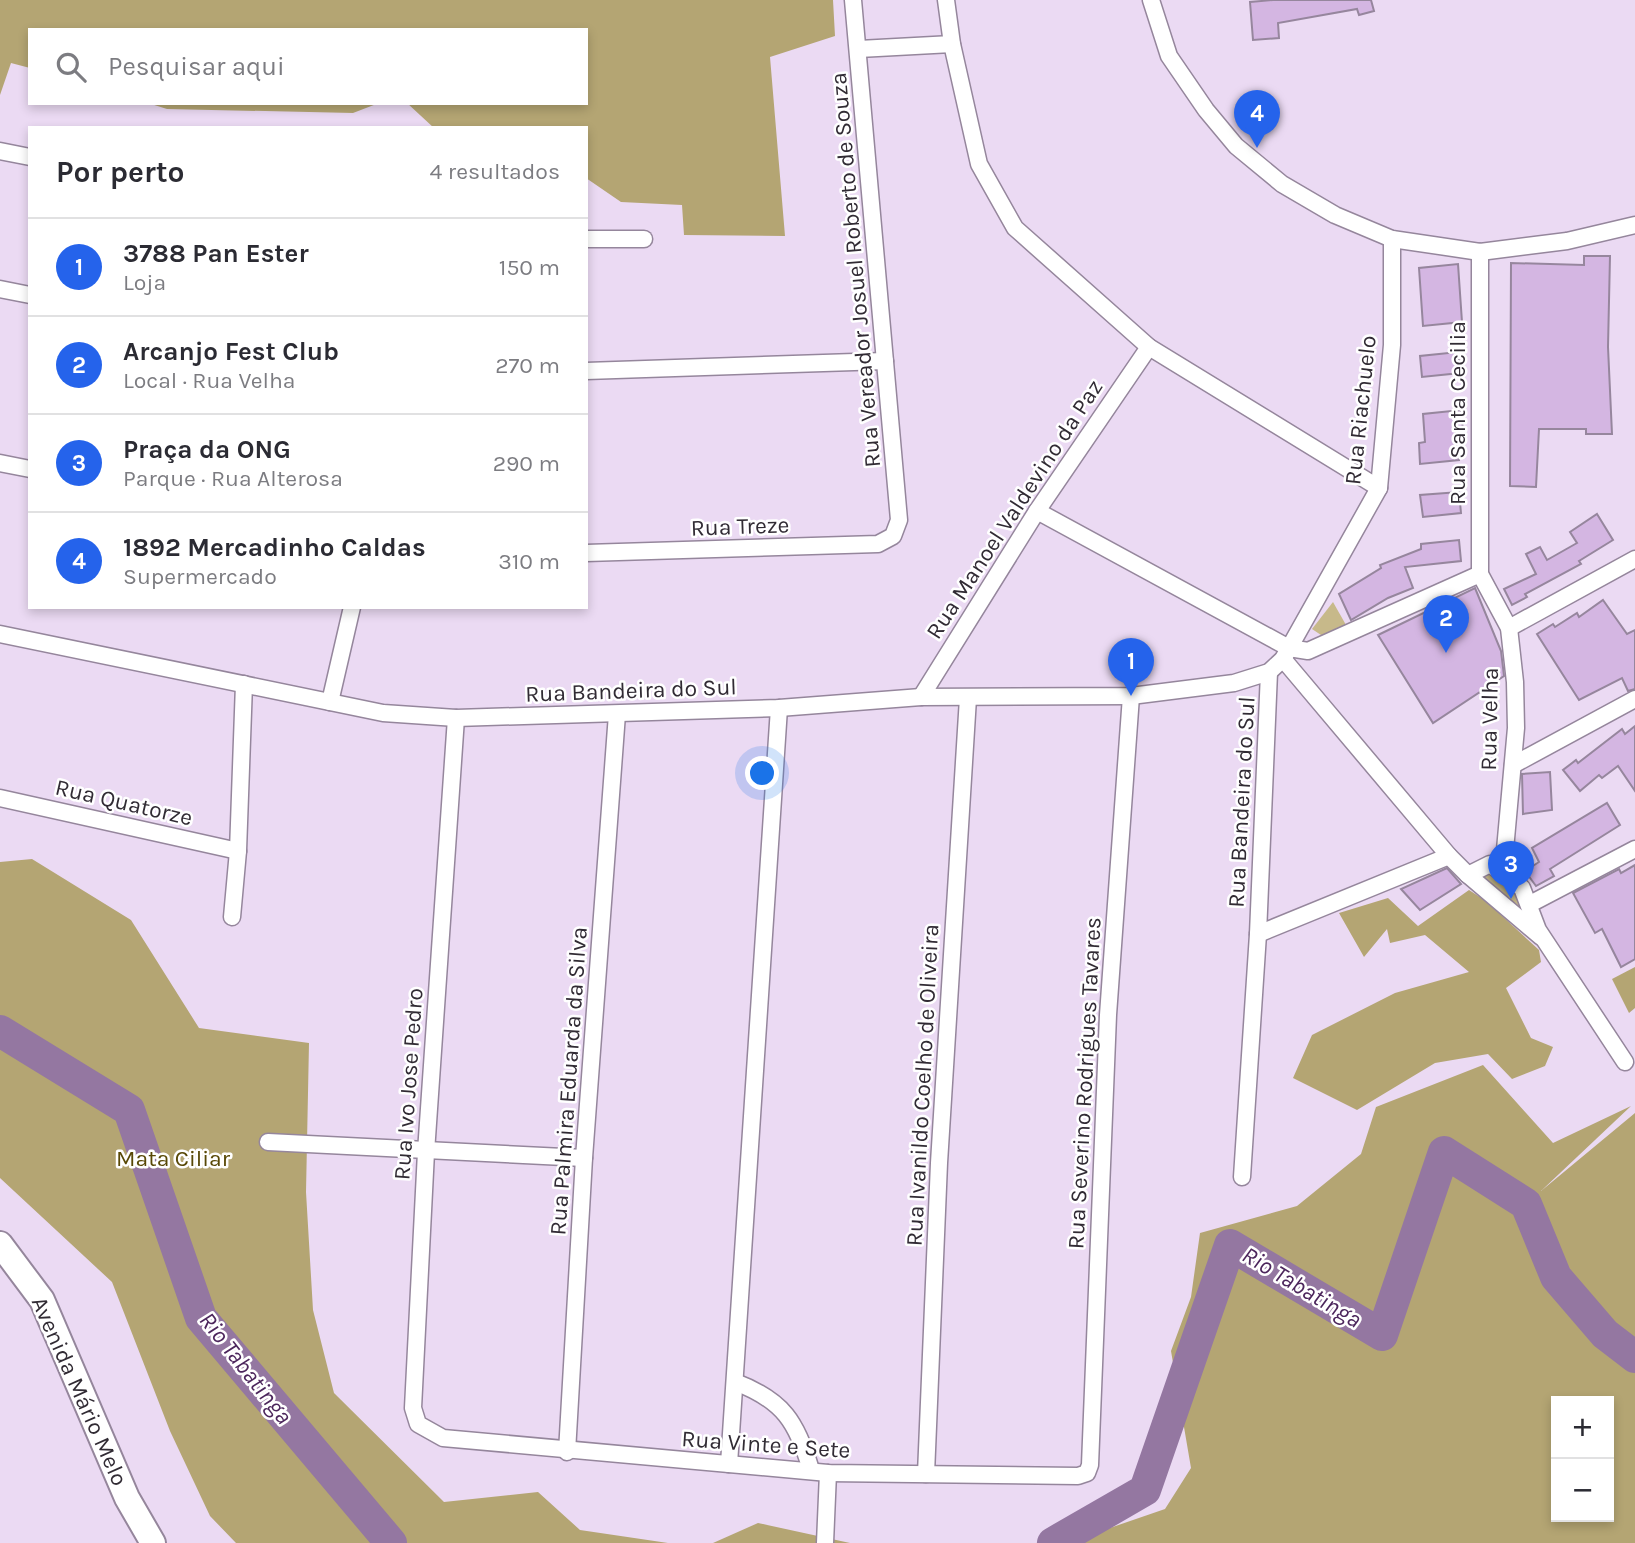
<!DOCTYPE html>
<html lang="pt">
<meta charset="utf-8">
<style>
body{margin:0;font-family:Karla,sans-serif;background:#f2f2f3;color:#2b2b33}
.controls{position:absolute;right:21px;bottom:21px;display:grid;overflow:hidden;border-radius:0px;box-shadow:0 4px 10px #0003}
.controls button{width:63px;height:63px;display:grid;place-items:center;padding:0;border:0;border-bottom:2px solid #e1e1e2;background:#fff;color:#2b2b33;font:35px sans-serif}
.you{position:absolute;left:763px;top:774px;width:24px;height:24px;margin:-18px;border:5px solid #fff;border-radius:50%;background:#1a73e8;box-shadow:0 0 0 10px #1a73e833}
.badge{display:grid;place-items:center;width:46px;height:46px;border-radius:50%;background:#2563eb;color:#fff;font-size:23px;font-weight:700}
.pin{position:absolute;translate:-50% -58px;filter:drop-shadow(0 2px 4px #0008)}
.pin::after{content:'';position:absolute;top:37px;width:24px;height:21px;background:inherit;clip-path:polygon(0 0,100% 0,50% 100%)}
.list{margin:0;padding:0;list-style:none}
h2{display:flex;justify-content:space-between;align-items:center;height:91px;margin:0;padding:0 28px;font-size:30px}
h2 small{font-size:23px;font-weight:400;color:#7c7c81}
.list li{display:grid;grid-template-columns:46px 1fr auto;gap:21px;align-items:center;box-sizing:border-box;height:98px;padding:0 28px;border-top:2px solid #e1e1e2}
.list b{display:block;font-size:26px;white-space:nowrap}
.list p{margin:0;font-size:23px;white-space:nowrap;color:#7c7c81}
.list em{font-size:23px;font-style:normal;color:#7c7c81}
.icon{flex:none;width:38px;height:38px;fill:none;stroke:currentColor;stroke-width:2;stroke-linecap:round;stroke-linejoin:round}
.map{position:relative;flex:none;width:1635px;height:1543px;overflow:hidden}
.search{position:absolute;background:#fff;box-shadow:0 4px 10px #0003;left:28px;top:28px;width:560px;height:77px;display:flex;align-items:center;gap:18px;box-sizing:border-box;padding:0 24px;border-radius:0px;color:#7c7c81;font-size:26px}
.panel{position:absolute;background:#fff;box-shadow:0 4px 10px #0003;left:28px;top:126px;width:560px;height:483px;border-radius:0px}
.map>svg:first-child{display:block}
.green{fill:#c7b98a}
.forest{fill:#b4a573;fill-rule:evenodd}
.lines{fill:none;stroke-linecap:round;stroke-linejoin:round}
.river{stroke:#9477a1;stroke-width:32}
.building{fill:#d4b6e2;stroke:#96869d;stroke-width:2}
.street-casing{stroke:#95869c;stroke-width:19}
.primary-casing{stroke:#95869c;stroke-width:28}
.street{stroke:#fff;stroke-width:16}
.primary{stroke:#fff;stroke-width:24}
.labels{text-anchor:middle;stroke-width:5;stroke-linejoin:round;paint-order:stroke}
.street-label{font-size:23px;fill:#312b34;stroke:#fff}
.park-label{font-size:23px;fill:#584806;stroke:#fff}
.water-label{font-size:24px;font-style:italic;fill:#4c265c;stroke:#fff}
</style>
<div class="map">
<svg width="1635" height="1543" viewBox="0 0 1635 1543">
<rect width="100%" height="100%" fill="#ebdaf3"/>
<g class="green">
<polygon points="1333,602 1346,625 1327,639 1312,629"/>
<polygon points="1494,872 1518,893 1528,918 1484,883 1485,874"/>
</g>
<g class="forest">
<polygon points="0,0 833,0 835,36 770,57 785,236 684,235 682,205 621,202 586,178 586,128 434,128 407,103 586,103 586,30 30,30 30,68 11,63 0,95"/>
<polygon points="148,103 379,103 353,113 167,109"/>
<polygon points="32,859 131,920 199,1028 309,1043 306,1192 313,1310 334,1393 444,1502 538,1492 580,1530 668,1543 236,1543 210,1516 170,1431 112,1282 0,1178 0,862"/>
<polygon points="1469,890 1486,901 1539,950 1541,962 1506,988 1531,1038 1553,1047 1545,1066 1512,1079 1488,1054 1435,1063 1357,1110 1293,1078 1312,1035 1395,993 1469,972 1425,935 1390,943 1387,929 1364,957 1339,913 1388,898 1418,926"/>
<polygon points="1635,967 1635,1008 1629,1013 1612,979"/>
<path d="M1483,1065L1553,1143L1631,1106L1541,1191L1635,1113V1543H1035L1072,1541L1165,1509L1191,1468L1171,1351L1191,1297L1200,1233L1297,1206L1361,1154L1376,1107ZM1556,1401H1609V1517H1556Z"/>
<polygon points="758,1523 850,1543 713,1543"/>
</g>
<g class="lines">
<g class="river">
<polyline points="0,1031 129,1110 201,1318 391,1543"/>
<polyline points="1053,1543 1145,1490 1230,1245 1382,1335 1444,1152 1526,1204 1556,1277 1605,1334 1635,1357"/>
</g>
</g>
<g class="building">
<polygon points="1273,0 1371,0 1374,11 1359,15 1357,9 1278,23 1279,38 1253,40 1250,2"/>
<polygon points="1584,256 1610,256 1608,347 1612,434 1586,434 1586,429 1539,429 1536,487 1510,486 1511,263 1584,265"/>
<polygon points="1458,264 1462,322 1423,326 1419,268"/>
<polygon points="1458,352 1460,373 1422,377 1420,356"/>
<polygon points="1461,410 1463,431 1456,432 1459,460 1420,464 1419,443 1425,442 1423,414"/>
<polygon points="1459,492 1461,513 1423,517 1420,495"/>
<polygon points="1597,514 1613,540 1579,561 1581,564 1525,594 1527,597 1512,605 1504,589 1536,574 1526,554 1540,547 1547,560 1577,543 1570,532"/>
<polygon points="1459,540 1461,561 1405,567 1413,588 1388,598 1351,620 1339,594 1381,568 1380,565 1421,549 1421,544"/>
<polygon points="1475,588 1501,651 1504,676 1433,723 1378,635"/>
<polygon points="1603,600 1627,634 1635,630 1635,689 1628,691 1622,678 1579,700 1537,634 1553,624 1555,627 1577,613 1579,617"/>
<polygon points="1635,726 1635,791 1618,766 1602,778 1599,775 1580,791 1563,770 1576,760 1578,763 1622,729 1625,734"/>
<polygon points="1550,772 1552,810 1523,814 1522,774"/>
<polygon points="1607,803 1620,825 1550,869 1554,876 1536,886 1525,871 1539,862 1532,848"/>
<polygon points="1635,865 1635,959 1621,967 1602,929 1595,933 1573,893 1619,869 1621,873"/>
<polygon points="1447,868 1461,884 1420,910 1401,889"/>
</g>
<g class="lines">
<defs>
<g id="street">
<polyline points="946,0 952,44 979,164 1015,228 1149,347 1379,488"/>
<polyline points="1151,0 1169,56 1206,110 1236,146 1282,184 1335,215 1392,239 1480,252 1567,241 1635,225"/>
<polyline points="859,49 952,44"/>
<polyline points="0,151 30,157"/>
<polyline points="586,239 644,239"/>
<polyline points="1480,252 1480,574 1509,628 1515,682 1516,728 1503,872"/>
<polyline points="0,289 30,295"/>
<polyline points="586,371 885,361"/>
<polyline points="0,463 30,469"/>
<polyline points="1037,511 1289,648 1308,651 1480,574"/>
<polyline points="586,553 878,544 893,536 899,520 853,0"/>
<polyline points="1509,628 1635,559"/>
<polyline points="0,634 383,713 456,718 779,708 921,697 1131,696 1234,683 1269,672 1283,659 1379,488 1392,345 1392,239"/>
<polyline points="1283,659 1449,856 1468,875 1490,864 1522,888 1538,930 1625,1062"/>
<polyline points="921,697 1037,511 1149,347"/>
<polyline points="330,702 352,607"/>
<polyline points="456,718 426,1152 413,1408 418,1424 443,1438 828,1473 1078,1476 1087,1473 1090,1465 1108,1015 1131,696"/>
<polyline points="1513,765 1635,699"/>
<polyline points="0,798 238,851"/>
<polyline points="1468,875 1541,937"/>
<polyline points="1530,904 1635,849"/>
<polyline points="232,917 238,851 244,684"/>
<polyline points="1258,934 1449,856"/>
<polyline points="268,1142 584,1158"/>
<polyline points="1242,1177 1258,934 1269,672"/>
<path d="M735,1382C783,1400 797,1422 811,1470"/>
<polyline points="567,1452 584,1158 617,714"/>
<polyline points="729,1464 779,708"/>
<polyline points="926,1474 939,1163 968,698"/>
<polyline points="825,1543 828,1473"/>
</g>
<polyline id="primary" points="0,1244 42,1300 127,1498 153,1543"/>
</defs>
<use href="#street" class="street-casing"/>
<use href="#primary" class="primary-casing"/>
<use href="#street" class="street"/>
<use href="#primary" class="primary"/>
</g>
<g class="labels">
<g class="street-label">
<text transform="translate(855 270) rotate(-95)" y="8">Rua Vereador Josuel Roberto de Souza</text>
<text transform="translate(1360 410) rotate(-84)" y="8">Rua Riachuelo</text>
<text transform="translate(1457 413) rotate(-90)" y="8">Rua Santa Cecilia</text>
<text transform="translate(1014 509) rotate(-57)" y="8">Rua Manoel Valdevino da Paz</text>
<text transform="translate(740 526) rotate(-2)" y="8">Rua Treze</text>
<text transform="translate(631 690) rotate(-2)" y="8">Rua Bandeira do Sul</text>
<text transform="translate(1489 719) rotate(-89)" y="8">Rua Velha</text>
<text transform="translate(124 802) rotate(13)" y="8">Rua Quatorze</text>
<text transform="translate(1241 802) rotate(-87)" y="8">Rua Bandeira do Sul</text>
<text transform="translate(568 1081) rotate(-86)" y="8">Rua Palmira Eduarda da Silva</text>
<text transform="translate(1084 1083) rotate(-87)" y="8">Rua Severino Rodrigues Tavares</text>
<text transform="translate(408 1084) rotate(-86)" y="8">Rua Ivo Jose Pedro</text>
<text transform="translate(922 1085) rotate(-87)" y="8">Rua Ivanildo Coelho de Oliveira</text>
<text transform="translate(80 1391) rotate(66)" y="8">Avenida Mário Melo</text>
<text transform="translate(766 1444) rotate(4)" y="8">Rua Vinte e Sete</text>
</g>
<g class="park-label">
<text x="173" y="1166">Mata Ciliar</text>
</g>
<g class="water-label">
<text transform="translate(1302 1287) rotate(31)" y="8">Rio Tabatinga</text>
<text transform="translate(246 1368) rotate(52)" y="8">Rio Tabatinga</text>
</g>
</g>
</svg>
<div class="controls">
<button>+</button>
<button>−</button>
</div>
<div class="you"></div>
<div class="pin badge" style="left:1131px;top:696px">1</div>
<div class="pin badge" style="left:1446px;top:653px">2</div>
<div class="pin badge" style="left:1511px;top:899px">3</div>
<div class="pin badge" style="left:1257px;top:148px">4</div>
<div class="search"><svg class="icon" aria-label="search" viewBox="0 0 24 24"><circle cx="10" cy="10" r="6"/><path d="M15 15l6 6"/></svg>Pesquisar aqui</div>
<section class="panel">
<h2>Por perto<small>4 resultados</small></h2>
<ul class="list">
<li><span class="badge">1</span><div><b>3788 Pan Ester</b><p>Loja</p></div><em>150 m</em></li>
<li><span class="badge">2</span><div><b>Arcanjo Fest Club</b><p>Local · Rua Velha</p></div><em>270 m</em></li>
<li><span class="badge">3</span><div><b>Praça da ONG</b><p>Parque · Rua Alterosa</p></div><em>290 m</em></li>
<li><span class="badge">4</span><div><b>1892 Mercadinho Caldas</b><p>Supermercado</p></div><em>310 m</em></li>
</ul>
</section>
</div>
